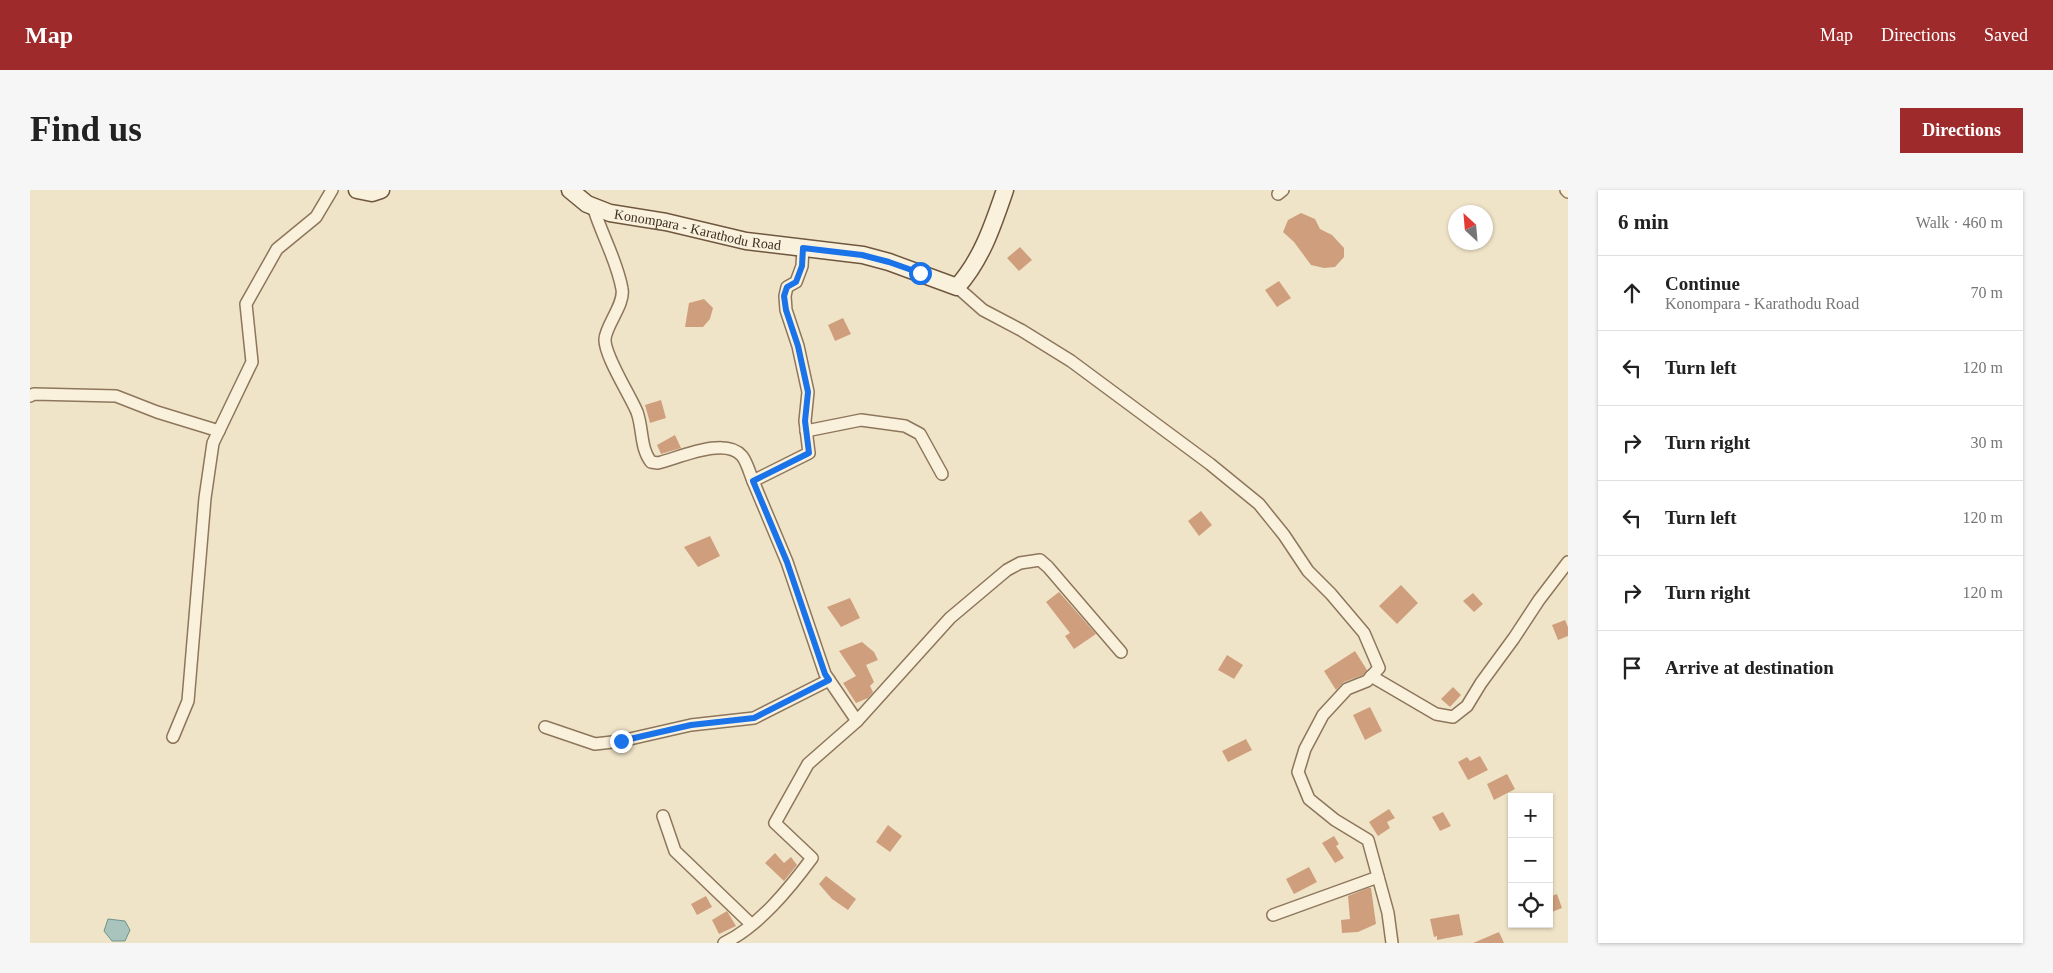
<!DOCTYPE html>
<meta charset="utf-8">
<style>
body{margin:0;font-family:"Times New Roman",serif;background:#f6f6f6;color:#222}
.controls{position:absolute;right:15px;bottom:15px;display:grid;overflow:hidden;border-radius:0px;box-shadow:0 1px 4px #0004}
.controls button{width:45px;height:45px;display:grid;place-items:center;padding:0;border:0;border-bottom:1px solid #e0e0e0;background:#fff;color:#222;font:25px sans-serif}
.compass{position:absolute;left:1418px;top:15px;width:45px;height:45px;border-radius:50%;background:#fff;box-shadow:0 1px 4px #0004;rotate:334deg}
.stop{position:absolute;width:15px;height:15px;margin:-11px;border:4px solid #1a73e8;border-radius:50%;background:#fff}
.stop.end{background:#1a73e8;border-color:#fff;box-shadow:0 1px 5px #0008}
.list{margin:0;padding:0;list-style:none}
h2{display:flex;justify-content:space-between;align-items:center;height:65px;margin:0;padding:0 20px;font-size:21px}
h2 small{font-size:16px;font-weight:400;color:#767676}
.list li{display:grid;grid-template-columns:32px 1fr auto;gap:15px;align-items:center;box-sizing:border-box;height:75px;padding:0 20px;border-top:1px solid #e0e0e0}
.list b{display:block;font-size:19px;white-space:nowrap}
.list p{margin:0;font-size:16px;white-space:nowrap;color:#767676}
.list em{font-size:16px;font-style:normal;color:#767676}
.icon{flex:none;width:28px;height:28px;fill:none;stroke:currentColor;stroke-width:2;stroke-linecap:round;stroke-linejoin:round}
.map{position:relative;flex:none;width:1538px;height:753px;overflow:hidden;border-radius:0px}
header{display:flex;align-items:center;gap:30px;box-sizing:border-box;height:70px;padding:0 25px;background:#9e2a2b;color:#fff}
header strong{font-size:24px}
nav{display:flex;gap:28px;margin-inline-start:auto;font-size:18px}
.intro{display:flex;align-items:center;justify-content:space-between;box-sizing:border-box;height:120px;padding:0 30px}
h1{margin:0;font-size:35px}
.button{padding:12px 22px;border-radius:0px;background:#9e2a2b;color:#fff;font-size:18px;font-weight:700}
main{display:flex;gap:30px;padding:0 30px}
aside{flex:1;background:#fff;border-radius:0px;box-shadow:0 1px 4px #0004}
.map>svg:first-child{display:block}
.water{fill:#a9c4bc;stroke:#6f938a}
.building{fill:#cf9f7d}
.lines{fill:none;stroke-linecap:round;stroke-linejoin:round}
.minor-casing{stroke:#8d765c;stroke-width:14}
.secondary-casing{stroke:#6f573f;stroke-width:19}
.minor{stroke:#faf1dc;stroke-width:11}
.secondary{stroke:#faf1dc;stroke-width:16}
.route{stroke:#1a73e8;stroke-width:6}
.labels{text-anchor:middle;stroke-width:4.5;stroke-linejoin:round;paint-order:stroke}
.street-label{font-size:14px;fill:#3d2e20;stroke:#f7eed8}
</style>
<header>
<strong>Map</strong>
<nav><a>Map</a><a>Directions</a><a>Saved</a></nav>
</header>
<div class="intro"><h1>Find us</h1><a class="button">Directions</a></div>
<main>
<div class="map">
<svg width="1538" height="753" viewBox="0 0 1538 753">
<rect width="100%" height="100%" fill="#f0e4c8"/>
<polygon class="water" points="78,729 95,731 100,740 95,751 82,751 74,741"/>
<g class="building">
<polygon points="1271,23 1285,29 1290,39 1302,45 1314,58 1314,67 1305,77 1294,78 1281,75 1264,52 1253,42 1258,30"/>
<polygon points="990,57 1002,70 989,81 977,68"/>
<polygon points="1249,91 1261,108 1247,117 1235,100"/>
<polygon points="674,109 683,118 680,129 673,137 655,137 659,113"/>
<polygon points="813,128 821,144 805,151 798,135"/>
<polygon points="631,210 636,228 620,233 615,215"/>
<polygon points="645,245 651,258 631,264 627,255"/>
<polygon points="1171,321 1182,335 1169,346 1158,331"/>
<polygon points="680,346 690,366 668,377 654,357"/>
<polygon points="1371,395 1388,413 1367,434 1349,416"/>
<polygon points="1029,402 1066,444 1044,459 1035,446 1040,443 1016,412"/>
<polygon points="1443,403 1453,414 1444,422 1433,411"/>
<polygon points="820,408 830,428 811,437 797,417"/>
<polygon points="1535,430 1538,437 1538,446 1528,450 1522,435"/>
<polygon points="832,452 844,462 848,470 836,475 844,492 840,496 843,502 838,508 826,513 813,493 826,486 809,461"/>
<polygon points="1325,461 1337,480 1333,485 1314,492 1306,500 1294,481"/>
<polygon points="1197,465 1213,475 1204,489 1188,480"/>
<polygon points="1423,497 1431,505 1420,517 1411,509"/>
<polygon points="1340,517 1352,541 1335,550 1323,525"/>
<polygon points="1216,549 1222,560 1198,572 1192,561"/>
<polygon points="1450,566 1458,580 1438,590 1428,572 1437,567 1440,571"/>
<polygon points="1477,584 1485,599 1464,610 1457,594"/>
<polygon points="1359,619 1365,628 1357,632 1360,638 1348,646 1339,632"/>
<polygon points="1413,622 1421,636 1410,641 1402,627"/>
<polygon points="858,635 872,646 860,662 846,652"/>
<polygon points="1304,646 1309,654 1306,656 1314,668 1305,673 1292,653"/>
<polygon points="745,663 754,673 761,667 767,675 754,691 735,673"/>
<polygon points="1279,677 1287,692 1264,704 1256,689"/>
<polygon points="796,686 826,709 818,720 802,709 789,694"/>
<polygon points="1338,698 1341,698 1346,734 1328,742 1312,743 1311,730 1320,729 1318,706"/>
<polygon points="1527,704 1532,718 1519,723 1519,707"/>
<polygon points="676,706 682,717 667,725 661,714"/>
<polygon points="697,721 706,736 689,744 682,730"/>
<polygon points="1429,724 1433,745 1407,750 1407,746 1404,747 1400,729"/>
<polygon points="1469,742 1474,753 1443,753"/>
</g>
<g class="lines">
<defs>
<g id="minor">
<polyline points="1536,0 1538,2"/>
<polyline points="1248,4 1253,0"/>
<path d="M563,16C571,44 587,70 592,99C595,114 576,135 575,149C574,165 600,205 607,222C613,238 610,258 621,272L628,273C649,268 695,246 712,266C717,272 720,284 723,291"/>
<polyline points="927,97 953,120 991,140 1041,171 1180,274 1229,314 1254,345 1278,381 1301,404 1334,443 1349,478 1337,491 1317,499 1293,525 1275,559 1268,582 1279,609 1305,630 1338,650 1358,723 1362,753"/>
<polyline points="0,206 4,204 86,206 127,222 189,241"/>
<polyline points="776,241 831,230 875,236 890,244 912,284"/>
<polyline points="1341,486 1406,524 1423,527 1437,516 1451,493 1484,448 1509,410 1538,372"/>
<polyline points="827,531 920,428 977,380 990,373 1010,370 1018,377 1091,462"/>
<polyline points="515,537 565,554 591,551 661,535 724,528 799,490"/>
<polyline points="143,547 158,511 175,308 183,253 222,172 216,114 247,59 286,27 302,0"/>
<polyline points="633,626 645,661 721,734"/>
<polyline points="1243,725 1348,687"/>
<path d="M694,753C729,736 759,699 782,668L745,633L778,574L827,531L795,484L757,372L723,291L779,263L775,231L778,202L768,156L756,120L755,106L757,97L766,92L772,76L773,58"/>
</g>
<g id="secondary">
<polyline points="327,0 342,3 351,0"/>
<path id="s1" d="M540,0L557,14L580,23L636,32L716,51L833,65L859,72L927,97C952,69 963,35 975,0"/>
</g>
</defs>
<use href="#minor" class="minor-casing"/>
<use href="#secondary" class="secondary-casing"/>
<use href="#minor" class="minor"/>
<use href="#secondary" class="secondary"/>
</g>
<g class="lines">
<polyline class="route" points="591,551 661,535 724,528 799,490 795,484 757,372 723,291 779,263 775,231 778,202 768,156 756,120 754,106 757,97 766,92 772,76 773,58 832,65 859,72 890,83"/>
</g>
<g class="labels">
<g class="street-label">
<text dy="5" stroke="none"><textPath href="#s1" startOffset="136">Konompara - Karathodu Road</textPath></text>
</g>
</g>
</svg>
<div class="controls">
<button>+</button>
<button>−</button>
<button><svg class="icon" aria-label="locate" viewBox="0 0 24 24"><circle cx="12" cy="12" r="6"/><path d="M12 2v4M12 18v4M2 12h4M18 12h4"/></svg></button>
</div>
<svg class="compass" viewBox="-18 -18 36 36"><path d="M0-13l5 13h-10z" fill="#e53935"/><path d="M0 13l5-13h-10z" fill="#767676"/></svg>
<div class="stop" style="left:890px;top:83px"></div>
<div class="stop end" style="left:591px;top:551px"></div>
</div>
<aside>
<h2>6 min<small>Walk · 460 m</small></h2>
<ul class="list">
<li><svg class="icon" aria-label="ahead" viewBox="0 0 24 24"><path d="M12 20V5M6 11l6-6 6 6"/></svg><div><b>Continue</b><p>Konompara - Karathodu Road</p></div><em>70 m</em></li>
<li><svg class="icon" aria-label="left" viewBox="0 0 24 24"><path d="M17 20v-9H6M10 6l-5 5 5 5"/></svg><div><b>Turn left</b></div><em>120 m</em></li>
<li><svg class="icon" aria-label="right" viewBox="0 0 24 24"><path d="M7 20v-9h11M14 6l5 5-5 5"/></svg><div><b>Turn right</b></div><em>30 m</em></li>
<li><svg class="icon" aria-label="left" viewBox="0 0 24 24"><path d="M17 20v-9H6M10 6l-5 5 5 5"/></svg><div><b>Turn left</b></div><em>120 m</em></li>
<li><svg class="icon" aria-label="right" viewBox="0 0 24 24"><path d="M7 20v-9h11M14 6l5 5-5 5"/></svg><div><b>Turn right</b></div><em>120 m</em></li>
<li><svg class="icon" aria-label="arrive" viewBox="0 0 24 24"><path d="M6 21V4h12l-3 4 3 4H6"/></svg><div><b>Arrive at destination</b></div></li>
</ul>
</aside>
</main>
